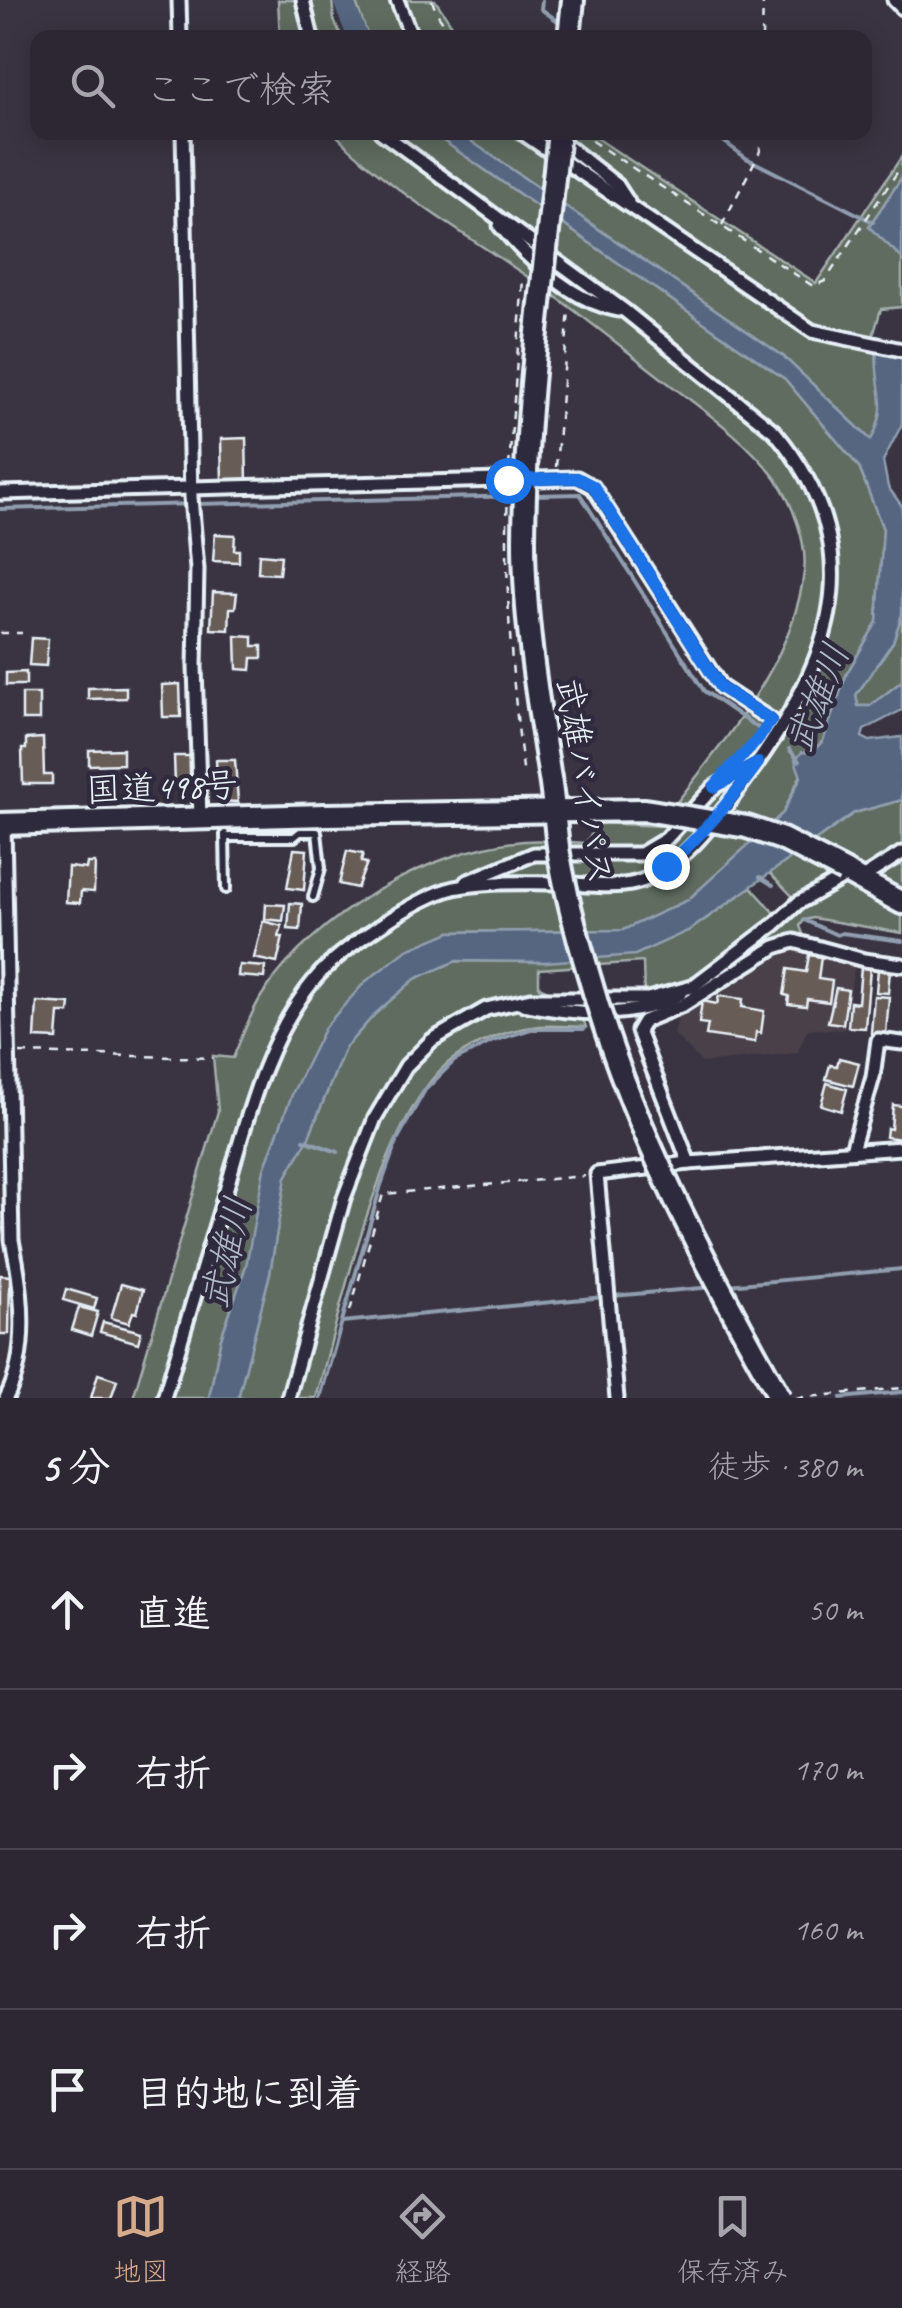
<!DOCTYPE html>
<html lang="ja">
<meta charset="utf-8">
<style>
body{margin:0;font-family:Caveat,"Klee One",sans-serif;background:#38333e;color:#f1f3f6}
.stop{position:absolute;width:30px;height:30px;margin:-22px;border:8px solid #1a73e8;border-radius:50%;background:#fff}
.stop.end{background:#1a73e8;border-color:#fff;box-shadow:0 2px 10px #0008}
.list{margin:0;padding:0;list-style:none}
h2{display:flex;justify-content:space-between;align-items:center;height:130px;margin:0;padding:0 40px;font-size:42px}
h2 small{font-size:32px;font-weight:400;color:#a6a5ac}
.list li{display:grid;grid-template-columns:65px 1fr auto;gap:30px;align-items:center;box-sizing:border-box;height:160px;padding:0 40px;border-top:2px solid #48444d}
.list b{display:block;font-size:38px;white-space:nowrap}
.list em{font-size:32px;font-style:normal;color:#a6a5ac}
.icon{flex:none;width:55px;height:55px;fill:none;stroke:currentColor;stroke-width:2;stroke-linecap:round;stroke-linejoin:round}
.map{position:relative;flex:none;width:902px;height:1398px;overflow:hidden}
.search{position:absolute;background:#2c2732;box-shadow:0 5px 25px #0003;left:30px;right:30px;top:30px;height:110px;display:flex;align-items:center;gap:25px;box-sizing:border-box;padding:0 35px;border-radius:20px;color:#a6a5ac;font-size:38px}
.sheet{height:770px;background:#2c2732}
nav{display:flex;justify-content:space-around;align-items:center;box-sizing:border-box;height:140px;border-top:2px solid #48444d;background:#2c2732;font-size:28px;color:#a6a5ac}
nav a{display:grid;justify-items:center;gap:5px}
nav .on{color:#d6ab8b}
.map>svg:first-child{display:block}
.built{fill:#484048}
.green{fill:#616c61;stroke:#a4aeac;stroke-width:2.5}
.water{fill:#566680;stroke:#909eb0;stroke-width:2.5}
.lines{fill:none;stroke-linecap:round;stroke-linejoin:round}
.stream{stroke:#909eb0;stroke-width:4}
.river{stroke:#566680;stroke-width:20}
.building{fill:#685b57;stroke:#e8f1f8;stroke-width:2.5}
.service-casing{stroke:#e8f1f8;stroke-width:14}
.minor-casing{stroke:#e8f1f8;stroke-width:19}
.trunk-casing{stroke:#e8f1f8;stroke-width:28}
.path{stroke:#e8f1f8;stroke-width:2.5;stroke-dasharray:8 8;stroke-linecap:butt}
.service{stroke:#2f2a3d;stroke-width:6}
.minor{stroke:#2f2a3d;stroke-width:11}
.trunk{stroke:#2f2a3d;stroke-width:20}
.trunk-bridge-casing{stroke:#e8f1f8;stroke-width:28;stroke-linecap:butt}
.trunk-bridge{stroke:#2f2a3d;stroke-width:20}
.route{stroke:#1a73e8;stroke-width:12}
.labels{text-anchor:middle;stroke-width:9;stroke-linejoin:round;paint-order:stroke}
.street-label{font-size:35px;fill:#e8f1f8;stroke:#2f2a3d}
.water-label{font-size:38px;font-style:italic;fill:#aeb9c8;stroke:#2f2a3d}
</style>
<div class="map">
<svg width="902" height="1398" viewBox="0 0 902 1398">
<rect width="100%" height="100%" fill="#3a3442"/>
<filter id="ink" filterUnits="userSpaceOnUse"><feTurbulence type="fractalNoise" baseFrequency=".01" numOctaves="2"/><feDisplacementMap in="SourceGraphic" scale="20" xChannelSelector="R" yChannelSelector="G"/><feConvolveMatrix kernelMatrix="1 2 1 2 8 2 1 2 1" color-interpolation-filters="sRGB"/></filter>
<g filter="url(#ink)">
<polygon class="built" points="805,939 856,956 844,1030 808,1029 797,1053 702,1063 674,1034 679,1012 776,951"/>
<g class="green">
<polygon points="278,0 332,0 334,20 342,37 280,37"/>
<polygon points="355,0 435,0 460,37 368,37"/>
<path d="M334,133H432L785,379L859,467L883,529L877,622L847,673L823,741L811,753L783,813L688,900L624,930L450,932L365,982L246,1266L221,1338L209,1398H133L218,1111L213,1056L233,1058C242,1037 250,1014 262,995C316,914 428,849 524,841C544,839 565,842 585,843L600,823L659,826C715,749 792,671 804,572C808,543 792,502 776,479C747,440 706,412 668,383C620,346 573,307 522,273C458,229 388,189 334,133Z"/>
<path d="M459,133H589L816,283L902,156V177L869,226L902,258V307L881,309L869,350L877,352C875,367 882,379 883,393C883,409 878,426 872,441L783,356Z"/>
<polygon points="902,614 902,681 870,706 858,706 856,695 893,642"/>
<path d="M902,800V933L813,918L804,920L800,926L805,939L776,951L679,1012L633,1026L630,1003L644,994L643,962L539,969V987L577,1004L586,1027C568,1027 549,1024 532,1027C507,1030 474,1044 453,1059C381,1112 341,1311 316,1398H238L270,1273L286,1176L308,1139L345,1048L375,1014L415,978L456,961L545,962L690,930L751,887L775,913L793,897L770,873L854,813Z"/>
</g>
<g class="water">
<path d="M432,133H459L783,356L871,440C892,403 873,386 877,352L902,358V424L883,461L888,487L902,506V614L893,642L856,695L858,706H870L902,681V710L864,730L862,737L870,741L902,737V800L854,813L690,930L635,955L545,962L456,961L415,979L375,1014L345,1048L308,1139L286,1177L270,1273L238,1398H209L221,1338L246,1266L264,1169L293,1092L325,1027L365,982L407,950L450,932L623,930L688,900L783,813L801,777L795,760L802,752L811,753L823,741L847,673L877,622L883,529L859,467L785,379Z"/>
<polygon points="902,177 902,258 869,227"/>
</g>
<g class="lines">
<g class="stream">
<polyline points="542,0 541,9 562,24"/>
<polyline points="711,132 746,158 873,222"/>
<polyline points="535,495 580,494 704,691 758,728"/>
<polyline points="0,509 520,496"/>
<polyline points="789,749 799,761"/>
<polyline points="760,877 773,885"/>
<polyline points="804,920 837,935 842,933 902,941"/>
<polyline points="304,1140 338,1152"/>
<polyline points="728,1285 902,1269"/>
<polyline points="613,1296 713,1287"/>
<polyline points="342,1322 604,1297"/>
<polyline points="320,1398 381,1185 397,1140 425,1090 454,1061 493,1041 531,1029 584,1029"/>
<polyline points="841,1398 902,1392"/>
</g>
<polyline class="river" points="343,0 358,38"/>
</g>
<g class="building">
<polygon points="246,438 247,481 222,481 221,439"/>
<polygon points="215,534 235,535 234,550 239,550 239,562 213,561"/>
<polygon points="259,554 281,556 279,574 258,573"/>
<polygon points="213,592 237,593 235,608 230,608 229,630 211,629"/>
<polygon points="236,636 253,637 253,646 262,646 262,658 252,658 251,670 237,669"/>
<polygon points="31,638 48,639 46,666 29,665"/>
<polygon points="26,672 26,685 6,685 6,673"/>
<polygon points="180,684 181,717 163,717 162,685"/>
<polygon points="126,687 126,698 88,699 88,688"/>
<rect x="22" y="694" width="17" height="26"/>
<polygon points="43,738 44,775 52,775 52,784 23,784 22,749 26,749 26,739"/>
<polygon points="123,749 123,764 89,765 89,750"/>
<polygon points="174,756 190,756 190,785 175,785"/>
<polygon points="216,760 235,760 238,802 218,801"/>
<polygon points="294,849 307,850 304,890 287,888"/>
<polygon points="347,851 363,854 361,862 367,863 357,888 339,884"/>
<polygon points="87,863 95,863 94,892 81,891 80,903 66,902 68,867 86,869"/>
<polygon points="290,903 302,904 300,930 288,929"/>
<polygon points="266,904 285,905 283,921 265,919"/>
<polygon points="263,921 282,926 279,937 283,937 277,963 254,958"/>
<polygon points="809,955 821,957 818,979 832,981 829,1002 807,999 806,1006 788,1004 789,996 784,995 788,969 806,972"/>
<polygon points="239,965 265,967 264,978 238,976"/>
<polygon points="861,967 870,968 865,1028 848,1027 850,1002 858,1003"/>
<polygon points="878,969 890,970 888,993 876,992"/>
<polygon points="836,988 848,990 843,1024 828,1022"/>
<polygon points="719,996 743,999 742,1007 764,1011 761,1033 756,1032 755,1042 706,1035 708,1024 699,1023 702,1001 717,1004"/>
<polygon points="874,996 889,997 886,1034 871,1033"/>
<polygon points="37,1002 70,1004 69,1013 59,1013 57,1039 35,1038"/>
<polygon points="839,1058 859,1063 853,1086 826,1079 830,1065 837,1066"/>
<polygon points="827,1083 847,1089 841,1111 821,1105"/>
<polygon points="893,1105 902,1106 902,1139 886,1137 887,1128 891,1129"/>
<polygon points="0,1275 10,1276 9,1334 0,1334"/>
<polygon points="121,1284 143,1290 137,1313 133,1312 129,1323 111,1318"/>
<polygon points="66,1289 97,1298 94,1309 63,1300"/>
<polygon points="79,1307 98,1312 91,1336 72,1330"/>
<polygon points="103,1322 141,1332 138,1343 100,1332"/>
<polygon points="98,1374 117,1380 111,1398 91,1398"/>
</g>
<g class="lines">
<defs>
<g id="service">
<polyline points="225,834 226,889"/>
<polyline points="225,837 294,837 300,832 317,832 321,868 313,897"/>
</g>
<g id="minor">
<polyline points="179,0 180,38"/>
<polyline points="303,0 312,38"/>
<polyline points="397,0 412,38"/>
<polyline points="894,0 902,8"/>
<polyline points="183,132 191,497 197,569 195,667 200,818"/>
<polyline points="521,132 812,331 902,350"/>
<polyline points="557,138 617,185 628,202"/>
<path d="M500,226C529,260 572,301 618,310"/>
<polyline points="0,493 577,478 593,487 721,687 771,720"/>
<path d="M4,824L12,1240C22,1287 30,1353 6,1398"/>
<polyline points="859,880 902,853"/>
<polyline points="466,882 534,854 641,854 666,839 714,787 754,765"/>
<path d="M523,1004C572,1014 635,1021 680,994"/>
<polyline points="852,1150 873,1077 878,1040 902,1043"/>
<polyline points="689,1163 638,1031 644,1021 683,1005 775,947 794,941 864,960 902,965"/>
<path d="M164,1398C185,1330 205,1262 225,1194C246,1122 265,1039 315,979C339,950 417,897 454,888C486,881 519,883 552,883C574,883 614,889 635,883C679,871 715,822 740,787C825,673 880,557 775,432L625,311L381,132"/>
<polyline points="288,1398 344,1198 375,1118 406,1066 432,1040 486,1009 531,999 648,999 692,987 775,924 798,903 849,874"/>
<polyline points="617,1398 597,1174 689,1163 902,1148"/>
</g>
<g id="trunk">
<polyline points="569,38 573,0"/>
<polyline points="0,824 325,815"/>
<polyline points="844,871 902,903"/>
</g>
</defs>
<use href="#service" class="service-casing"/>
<use href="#minor" class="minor-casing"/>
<use href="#trunk" class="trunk-casing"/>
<g class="path">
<polyline points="432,0 436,12 454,38"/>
<polyline points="762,38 763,0"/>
<polyline points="578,132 813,286 825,281 902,165"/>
<polyline points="722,225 760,151 760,132"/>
<polyline points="509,467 523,279"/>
<polyline points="556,467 569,309"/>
<path d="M508,490C504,586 512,682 524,777"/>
<polyline points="0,633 22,633"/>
<polyline points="738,759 755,745"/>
<polyline points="20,1053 213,1058"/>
<polyline points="350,1311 383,1194 585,1176"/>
<polyline points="796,1398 902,1388"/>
</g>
<use href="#service" class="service"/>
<use href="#minor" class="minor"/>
<use href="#trunk" class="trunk"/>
<defs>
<g id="trunk-bridge">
<path d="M559,132C545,267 525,403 524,539C524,617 537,696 549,772C554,799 555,827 559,854C566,896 578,939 590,979C632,1129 705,1263 780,1398"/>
<polyline points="325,815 645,810 747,827 782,839 844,871"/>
</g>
</defs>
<use href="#trunk-bridge" class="trunk-bridge-casing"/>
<use href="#trunk-bridge" class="trunk-bridge"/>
</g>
</g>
<g class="lines" filter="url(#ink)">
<path class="route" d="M508,480L577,478L593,486L720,687L771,720C755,748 734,761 714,787L758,763C730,801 702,836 666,866"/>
</g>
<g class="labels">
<g class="street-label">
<text transform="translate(585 781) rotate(81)" y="12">武雄バイパス</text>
<text transform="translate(162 787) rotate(-2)" y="12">国道498号</text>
</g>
<g class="water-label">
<text transform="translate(817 698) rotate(-69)" y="13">武雄川</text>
<text transform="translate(226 1253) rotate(-77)" y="13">武雄川</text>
</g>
</g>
</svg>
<div class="stop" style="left:508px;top:480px"></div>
<div class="stop end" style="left:666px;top:866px"></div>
<div class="search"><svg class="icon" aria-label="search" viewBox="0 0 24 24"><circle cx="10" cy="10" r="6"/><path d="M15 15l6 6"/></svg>ここで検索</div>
</div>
<section class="sheet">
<h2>5 分<small>徒歩 · 380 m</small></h2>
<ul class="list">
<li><svg class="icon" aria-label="ahead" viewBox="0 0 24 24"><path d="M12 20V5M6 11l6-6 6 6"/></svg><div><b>直進</b></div><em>50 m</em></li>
<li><svg class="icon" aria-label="right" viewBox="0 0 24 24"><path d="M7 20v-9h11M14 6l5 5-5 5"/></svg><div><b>右折</b></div><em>170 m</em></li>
<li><svg class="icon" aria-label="right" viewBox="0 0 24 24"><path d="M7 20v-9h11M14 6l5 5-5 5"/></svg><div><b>右折</b></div><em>160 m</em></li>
<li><svg class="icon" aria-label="arrive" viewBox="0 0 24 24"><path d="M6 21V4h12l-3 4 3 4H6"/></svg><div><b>目的地に到着</b></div></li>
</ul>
</section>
<nav>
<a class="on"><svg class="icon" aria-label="map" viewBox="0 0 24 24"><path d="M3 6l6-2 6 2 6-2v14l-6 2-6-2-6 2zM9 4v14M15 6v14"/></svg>地図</a>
<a><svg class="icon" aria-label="directions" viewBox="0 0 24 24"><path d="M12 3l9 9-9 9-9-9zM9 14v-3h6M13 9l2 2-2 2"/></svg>経路</a>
<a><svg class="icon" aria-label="saved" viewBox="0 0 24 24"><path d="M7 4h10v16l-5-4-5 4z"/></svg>保存済み</a>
</nav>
